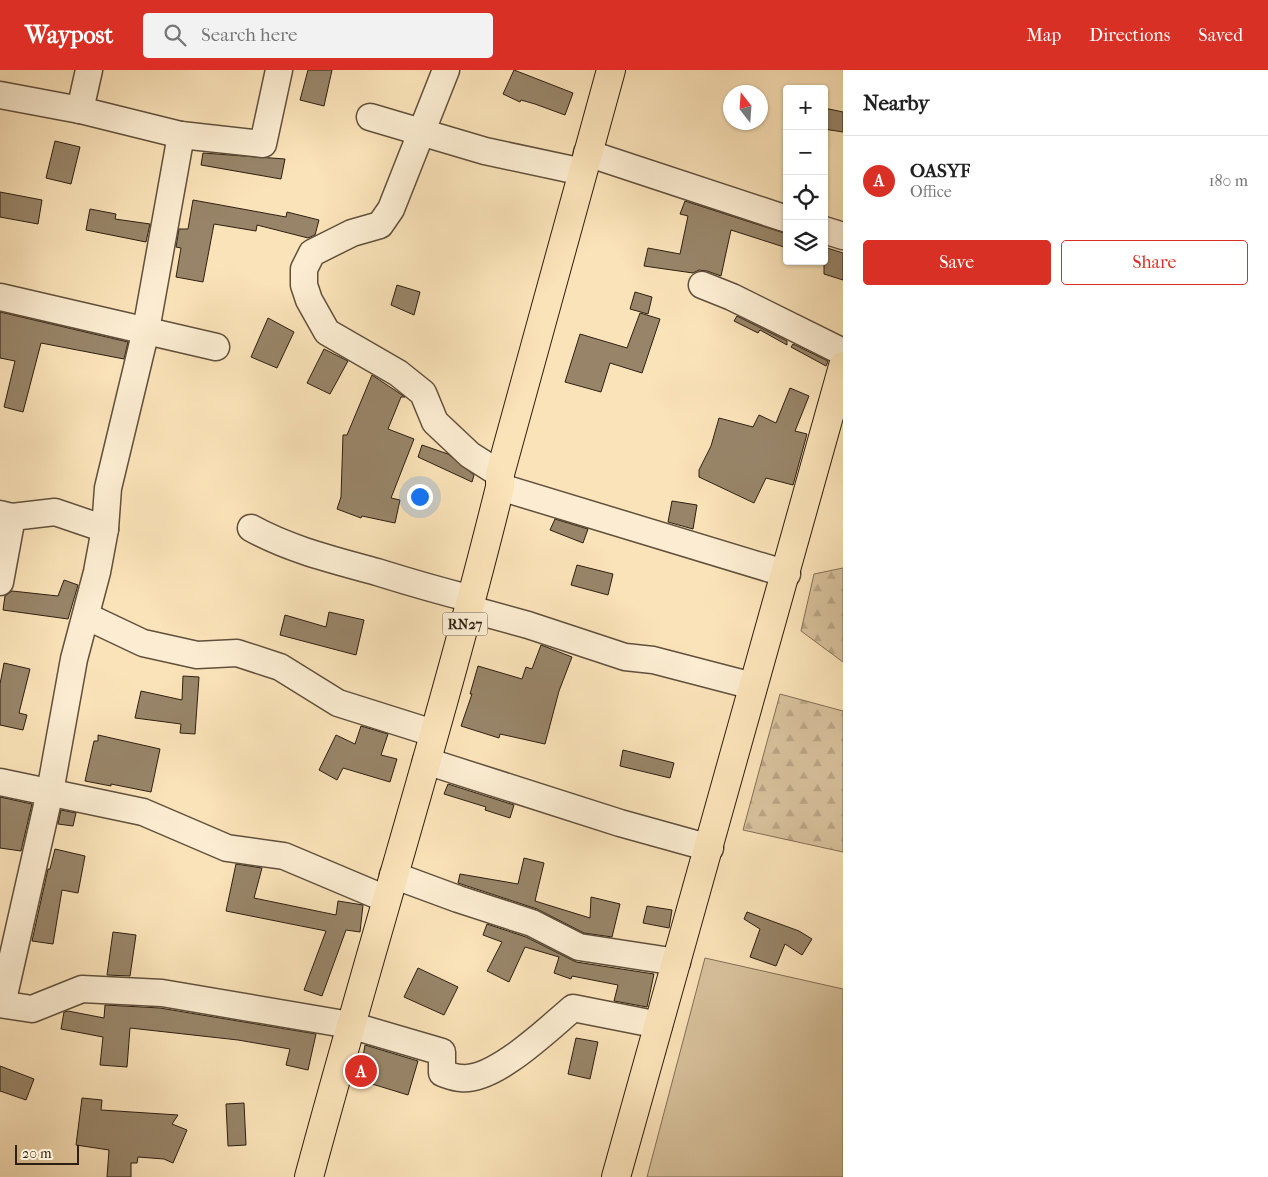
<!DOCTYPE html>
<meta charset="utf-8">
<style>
body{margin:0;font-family:"IM FELL French Canon",serif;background:#f2f2f2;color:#222}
.controls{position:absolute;right:15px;top:15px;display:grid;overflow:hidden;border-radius:5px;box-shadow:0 1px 4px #0004}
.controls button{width:45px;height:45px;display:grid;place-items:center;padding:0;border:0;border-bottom:1px solid #e0e0e0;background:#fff;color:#222;font:25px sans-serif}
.compass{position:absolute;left:723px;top:15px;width:45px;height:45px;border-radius:50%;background:#fff;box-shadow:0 1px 4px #0004;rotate:343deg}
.scale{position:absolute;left:15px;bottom:12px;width:64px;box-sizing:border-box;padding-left:5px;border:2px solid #2d1f12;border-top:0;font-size:14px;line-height:18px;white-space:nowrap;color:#2d1f12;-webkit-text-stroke:4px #fcedd2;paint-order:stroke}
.you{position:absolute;left:419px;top:426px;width:18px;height:18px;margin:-12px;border:4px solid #fff;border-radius:50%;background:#1a73e8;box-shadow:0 0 0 8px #1a73e833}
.badge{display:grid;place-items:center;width:32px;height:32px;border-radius:50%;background:#d93025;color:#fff;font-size:16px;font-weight:700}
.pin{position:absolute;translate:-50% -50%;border:2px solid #fff;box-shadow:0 1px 5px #0006}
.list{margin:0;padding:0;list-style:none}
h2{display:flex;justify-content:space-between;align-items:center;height:65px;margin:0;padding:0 20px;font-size:21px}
h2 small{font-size:16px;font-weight:400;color:#767676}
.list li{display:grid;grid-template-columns:32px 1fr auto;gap:15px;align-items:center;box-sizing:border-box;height:90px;padding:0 20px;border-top:1px solid #e0e0e0}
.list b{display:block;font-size:19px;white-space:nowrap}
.list p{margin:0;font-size:16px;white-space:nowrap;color:#767676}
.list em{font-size:16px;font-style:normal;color:#767676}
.actions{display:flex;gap:10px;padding:15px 20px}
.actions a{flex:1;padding:11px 0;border:1px solid #d93025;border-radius:5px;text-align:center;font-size:18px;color:#d93025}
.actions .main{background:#d93025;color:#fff}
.icon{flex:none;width:28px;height:28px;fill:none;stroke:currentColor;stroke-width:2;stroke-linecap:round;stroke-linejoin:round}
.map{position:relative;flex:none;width:843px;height:1107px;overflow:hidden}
header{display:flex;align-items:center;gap:30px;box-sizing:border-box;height:70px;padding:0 25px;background:#d93025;color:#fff}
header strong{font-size:24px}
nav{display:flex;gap:28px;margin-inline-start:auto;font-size:18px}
.search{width:350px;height:45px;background:#f2f2f2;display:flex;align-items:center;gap:12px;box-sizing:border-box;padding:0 18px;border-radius:5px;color:#767676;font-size:19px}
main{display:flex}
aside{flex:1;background:#fff}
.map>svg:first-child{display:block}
.forest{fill:url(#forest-firs);stroke:#827058}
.garden{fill:#d8c29d;stroke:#827058}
.building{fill:#988569;stroke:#2d1f12}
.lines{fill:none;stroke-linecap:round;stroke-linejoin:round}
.minor-casing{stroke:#60503c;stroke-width:29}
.major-casing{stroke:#2d1f12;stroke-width:30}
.minor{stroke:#fcedd2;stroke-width:26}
.major{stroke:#fbe3b9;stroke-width:28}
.labels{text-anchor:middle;stroke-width:4;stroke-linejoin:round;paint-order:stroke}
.shield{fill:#fcedd2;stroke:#6b5d4c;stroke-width:1}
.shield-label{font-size:14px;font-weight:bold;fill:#2d1f12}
</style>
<header>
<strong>Waypost</strong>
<div class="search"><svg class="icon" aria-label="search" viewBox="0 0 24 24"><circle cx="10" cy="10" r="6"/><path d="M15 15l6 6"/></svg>Search here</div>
<nav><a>Map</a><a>Directions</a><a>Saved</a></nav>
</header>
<main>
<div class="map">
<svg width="843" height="1107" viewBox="0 0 843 1107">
<defs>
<pattern id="forest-firs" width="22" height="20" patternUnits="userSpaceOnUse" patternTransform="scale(1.25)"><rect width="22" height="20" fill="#d8c29d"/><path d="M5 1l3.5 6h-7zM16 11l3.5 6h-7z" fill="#baa686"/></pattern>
</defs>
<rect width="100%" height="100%" fill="#fbe3b9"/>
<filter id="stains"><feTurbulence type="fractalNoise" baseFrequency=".004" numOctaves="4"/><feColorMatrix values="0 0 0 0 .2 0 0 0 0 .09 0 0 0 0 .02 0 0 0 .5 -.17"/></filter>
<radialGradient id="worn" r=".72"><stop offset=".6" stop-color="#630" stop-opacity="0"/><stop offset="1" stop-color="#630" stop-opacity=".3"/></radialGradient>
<g class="forest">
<polygon points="843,498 843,592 801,561 814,504"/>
<polygon points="780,624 843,641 843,782 743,760"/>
</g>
<polygon class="garden" points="705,888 843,919 843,1107 647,1107"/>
<g class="building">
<polygon points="308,0 332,0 324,36 300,30"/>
<polygon points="514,0 573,23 565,45 535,34 521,30 520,32 503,24"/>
<polygon points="824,38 843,42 843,62 824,59"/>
<polygon points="55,71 80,77 71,114 46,108"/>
<polygon points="203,83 285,89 281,109 201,95"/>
<polygon points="0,122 42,130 38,154 0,147"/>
<polygon points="193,130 286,147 287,142 319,150 315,165 308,168 257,155 256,161 214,154 203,212 176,207 181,178 176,177 179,159 188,159"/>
<polygon points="685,131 787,164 787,178 731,160 721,206 707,201 699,200 693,203 644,196 648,178 680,184 688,146 680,144"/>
<polygon points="90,139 116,144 115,149 150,154 146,172 86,160"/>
<polygon points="824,177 843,183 843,210 824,204"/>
<polygon points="397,215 420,222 414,245 391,235"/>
<polygon points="635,222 652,227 648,244 630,239"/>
<polygon points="0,242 128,272 124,289 41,273 23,342 4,337 15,291 0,288"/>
<polygon points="640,243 660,249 642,303 610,293 601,322 565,312 580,264 627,278"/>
<polygon points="737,246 787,271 787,275 760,260 758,263 734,251"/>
<polygon points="268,248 294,262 277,298 251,287"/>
<polygon points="793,274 828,291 826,296 791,277"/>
<polygon points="324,279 348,291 330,324 307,313"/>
<polygon points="372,305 405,327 401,327 388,359 414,369 391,428 400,430 395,453 362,446 361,448 337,439 341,427 343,365 347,365"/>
<polygon points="790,318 809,326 795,361 807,364 793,415 766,408 754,433 699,407 699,400 711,376 719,348 753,357 759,345 776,353"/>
<polygon points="422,375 448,384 474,405 472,412 418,387"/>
<polygon points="672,431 697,435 693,459 668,452"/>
<polygon points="555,449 588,459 583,473 550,460"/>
<polygon points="577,495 613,504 608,525 571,515"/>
<polygon points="64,510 78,515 68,549 3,540 5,526 12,521 58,526"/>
<polygon points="329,542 364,550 356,585 280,565 285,545 326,557"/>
<polygon points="541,575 572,587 559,621 545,674 500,664 499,668 461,656 472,624 470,624 478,596 522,609 526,597 532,599"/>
<polygon points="4,593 30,599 19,643 27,645 23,660 0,655 0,614"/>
<polygon points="183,606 199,607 195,664 180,663 181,654 135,648 141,621 182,630"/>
<polygon points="361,656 388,664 381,685 397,689 390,712 343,698 337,710 319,700 336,665 355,674"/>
<polygon points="98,665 160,679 151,722 111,714 111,716 85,711 94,671 98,671"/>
<polygon points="623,680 674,693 670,708 620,696"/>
<polygon points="448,714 514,735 510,748 485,740 486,737 444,724"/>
<polygon points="0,727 32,734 21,781 0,778"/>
<polygon points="61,740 76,743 73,756 58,754"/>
<polygon points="55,779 85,786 78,823 62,820 53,874 32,871 48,799 50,799"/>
<polygon points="524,788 544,793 535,831 590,848 591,827 620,834 612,867 584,863 537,839 458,813 460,804 518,814"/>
<polygon points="236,794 262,798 254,828 336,845 338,831 363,835 360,862 346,860 322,926 304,920 326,861 226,841"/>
<polygon points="647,836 672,840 669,858 643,853"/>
<polygon points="747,842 799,861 812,869 802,885 785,874 776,896 750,887 760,859 744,849"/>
<polygon points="487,854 526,867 576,892 654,904 647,937 614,931 618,915 572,906 571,909 554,903 559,887 525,877 509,912 487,901 502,872 483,865"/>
<polygon points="113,862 136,865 130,906 107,905"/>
<polygon points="418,898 458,917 444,945 404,927"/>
<polygon points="105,935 160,938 316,964 308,1000 286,995 290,979 238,970 130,958 127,997 100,995 103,967 61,959 64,942 68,941 104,948"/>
<polygon points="576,968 598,972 590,1009 568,1004"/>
<polygon points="365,975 418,991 408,1025 359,1010"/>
<polygon points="0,996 34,1009 26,1030 0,1021"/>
<polygon points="82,1028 102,1030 101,1040 178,1045 172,1054 187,1060 173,1093 164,1089 138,1087 137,1093 131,1093 131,1107 107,1107 109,1080 76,1075"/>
<polygon points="244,1033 246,1075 228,1076 226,1034"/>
</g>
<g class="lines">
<defs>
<g id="minor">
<polyline points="446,0 391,139 380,155 352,163 312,183 304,199 304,215 309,230 327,262 398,303 423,323 435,352 470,385 500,404"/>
<polyline points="0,25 80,40 181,65 263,74 279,0"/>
<polyline points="80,40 89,0"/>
<polyline points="370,47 485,81 583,102"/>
<polyline points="587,83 787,149"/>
<polyline points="824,160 843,166"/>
<polyline points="702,215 732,227 843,282"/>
<polyline points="0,227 216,277"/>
<polyline points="500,417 787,504"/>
<polyline points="0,444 12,447 55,442 105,459"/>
<path d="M251,458C291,480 334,490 377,502C409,512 440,521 472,529"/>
<polyline points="0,512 12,447"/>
<polyline points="470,539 528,555 625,587 653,590 753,616"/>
<polyline points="86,546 143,573 197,585 237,583 280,597 338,633 433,663"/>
<polyline points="426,691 620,753 710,778"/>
<polyline points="0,712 143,742 227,778 284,786 386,829"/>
<polyline points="393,805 458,829 532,853 579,877 677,892"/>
<path d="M0,934L32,939L82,919L162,923L350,955L442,982V1003C448,1005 455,1008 461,1008C494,1012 548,959 573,938L659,955"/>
<polyline points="2,934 50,722 74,589 97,502 105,459 108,418 146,260 181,65"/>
</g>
<g id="major">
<path d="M309,1107C371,876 443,648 500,417V404L611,0"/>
<path d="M616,1107C692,837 769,567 843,296"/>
</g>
</defs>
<use href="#minor" class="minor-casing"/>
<use href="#major" class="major-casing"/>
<use href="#minor" class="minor"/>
<use href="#major" class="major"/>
</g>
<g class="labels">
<rect class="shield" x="442.5" y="542.5" width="45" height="23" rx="4"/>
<g class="shield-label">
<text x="465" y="559">RN27</text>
</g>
</g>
<rect width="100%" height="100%" filter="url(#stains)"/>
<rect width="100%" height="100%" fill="url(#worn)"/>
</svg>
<div class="controls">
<button>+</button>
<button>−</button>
<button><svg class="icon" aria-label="locate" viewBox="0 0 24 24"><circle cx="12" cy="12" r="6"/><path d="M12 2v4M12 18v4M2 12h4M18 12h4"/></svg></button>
<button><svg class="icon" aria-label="layers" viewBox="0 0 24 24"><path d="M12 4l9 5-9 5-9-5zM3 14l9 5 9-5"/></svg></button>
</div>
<svg class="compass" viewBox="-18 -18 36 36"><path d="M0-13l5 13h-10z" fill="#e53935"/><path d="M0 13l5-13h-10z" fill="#767676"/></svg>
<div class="scale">20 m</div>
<div class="you"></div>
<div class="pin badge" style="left:361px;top:1001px">A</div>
</div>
<aside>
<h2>Nearby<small></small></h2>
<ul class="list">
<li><span class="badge">A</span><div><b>OASYF</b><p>Office</p></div><em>180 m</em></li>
</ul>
<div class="actions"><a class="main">Save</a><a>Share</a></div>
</aside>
</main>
